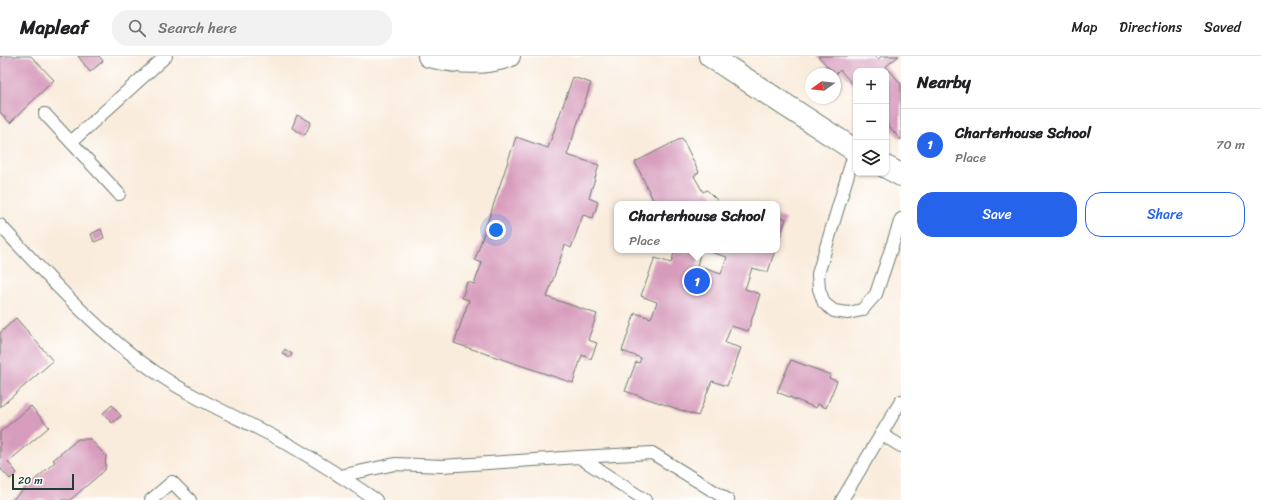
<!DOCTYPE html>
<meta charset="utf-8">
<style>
body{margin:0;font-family:Sriracha,sans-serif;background:#f2f2f2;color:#202124}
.controls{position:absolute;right:12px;top:12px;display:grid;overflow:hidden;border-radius:8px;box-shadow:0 1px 3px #0004}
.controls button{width:36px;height:36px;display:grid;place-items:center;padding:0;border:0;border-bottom:1px solid #e0e0e0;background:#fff;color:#202124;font:20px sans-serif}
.compass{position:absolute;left:805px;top:12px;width:36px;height:36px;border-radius:50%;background:#fff;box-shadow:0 1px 3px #0004;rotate:255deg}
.scale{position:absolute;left:12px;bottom:10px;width:62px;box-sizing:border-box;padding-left:4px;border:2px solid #1f3d34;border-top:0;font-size:11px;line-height:14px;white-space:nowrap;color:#1f3d34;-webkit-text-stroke:3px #fff;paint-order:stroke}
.you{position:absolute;left:496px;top:174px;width:14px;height:14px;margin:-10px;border:3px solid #fff;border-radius:50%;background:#1a73e8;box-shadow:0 0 0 6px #1a73e833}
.badge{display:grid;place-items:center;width:26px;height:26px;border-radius:50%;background:#2563eb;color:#fff;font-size:13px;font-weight:700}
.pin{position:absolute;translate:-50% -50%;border:2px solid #fff;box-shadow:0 1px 4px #0006}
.popup{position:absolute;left:614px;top:145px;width:166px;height:52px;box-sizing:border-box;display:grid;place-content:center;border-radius:8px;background:#fff;filter:drop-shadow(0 1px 3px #0005);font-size:13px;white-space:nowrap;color:#757577}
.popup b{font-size:15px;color:#202124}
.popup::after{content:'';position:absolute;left:50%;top:100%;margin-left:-8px;border:8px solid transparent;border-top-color:#fff}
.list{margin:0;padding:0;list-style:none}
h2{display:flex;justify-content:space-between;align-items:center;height:52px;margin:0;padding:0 16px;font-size:17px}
h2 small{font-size:13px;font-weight:400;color:#757577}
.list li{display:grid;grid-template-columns:26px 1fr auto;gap:12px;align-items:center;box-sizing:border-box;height:72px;padding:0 16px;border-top:1px solid #e0e0e0}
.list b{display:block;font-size:15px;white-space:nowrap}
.list p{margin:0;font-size:13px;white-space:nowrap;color:#757577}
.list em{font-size:13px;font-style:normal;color:#757577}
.actions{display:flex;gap:8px;padding:12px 16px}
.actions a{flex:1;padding:9px 0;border:1px solid #2563eb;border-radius:16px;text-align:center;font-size:14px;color:#2563eb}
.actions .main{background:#2563eb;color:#fff}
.icon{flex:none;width:22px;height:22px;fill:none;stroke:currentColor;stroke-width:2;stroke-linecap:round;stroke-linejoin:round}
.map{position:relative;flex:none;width:901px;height:444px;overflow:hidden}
header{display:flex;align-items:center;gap:24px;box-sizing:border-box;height:56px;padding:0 20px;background:#fff;border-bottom:1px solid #e0e0e0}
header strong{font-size:19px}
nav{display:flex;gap:22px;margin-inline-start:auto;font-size:14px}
.search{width:280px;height:36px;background:#f2f2f2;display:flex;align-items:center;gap:10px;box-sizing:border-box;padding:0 14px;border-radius:16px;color:#757577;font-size:15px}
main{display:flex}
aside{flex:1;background:#fff}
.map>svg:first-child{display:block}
.building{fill:#d79cbc}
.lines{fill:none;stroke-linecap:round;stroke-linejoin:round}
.lane-casing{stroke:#6b7a6f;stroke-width:14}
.street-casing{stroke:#6b7a6f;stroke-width:24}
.lane{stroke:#fff;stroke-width:12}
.street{stroke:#fff;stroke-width:22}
</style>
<header>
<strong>Mapleaf</strong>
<div class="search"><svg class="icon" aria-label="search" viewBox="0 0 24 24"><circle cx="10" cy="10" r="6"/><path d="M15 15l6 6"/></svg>Search here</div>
<nav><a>Map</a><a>Directions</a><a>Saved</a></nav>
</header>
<main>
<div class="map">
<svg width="901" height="444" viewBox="0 0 901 444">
<rect width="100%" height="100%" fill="#fff"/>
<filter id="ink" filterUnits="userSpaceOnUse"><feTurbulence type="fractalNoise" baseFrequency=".025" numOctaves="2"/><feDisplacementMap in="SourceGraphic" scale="8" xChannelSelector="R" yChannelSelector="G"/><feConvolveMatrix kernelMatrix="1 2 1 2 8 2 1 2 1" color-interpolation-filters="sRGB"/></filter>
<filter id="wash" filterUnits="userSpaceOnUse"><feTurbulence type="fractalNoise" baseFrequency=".012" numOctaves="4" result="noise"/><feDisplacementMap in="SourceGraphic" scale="16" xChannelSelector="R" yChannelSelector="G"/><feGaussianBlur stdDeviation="0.9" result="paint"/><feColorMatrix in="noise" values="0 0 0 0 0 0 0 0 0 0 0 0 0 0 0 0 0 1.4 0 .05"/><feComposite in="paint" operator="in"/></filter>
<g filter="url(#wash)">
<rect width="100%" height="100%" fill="#f9ecdc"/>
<g id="blocks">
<g class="building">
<polygon points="0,0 31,0 54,24 10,67 0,56"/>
<polygon points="78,0 99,0 103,5 90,16"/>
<polygon points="818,0 875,0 878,3 882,0 899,0 886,10 901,28 901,84 886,67 886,15 856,15 856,32 840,14 835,19"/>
<polygon points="573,21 591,27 567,99 599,109 589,142 598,146 593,162 583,159 571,192 565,189 547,241 597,258 588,284 597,287 591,303 582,299 573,327 454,287 469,244 462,242 467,226 474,228 482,207 475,204 516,81 548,92"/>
<polygon points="297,59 311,66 305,79 292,72"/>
<polygon points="682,82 699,116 694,120 703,136 707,134 717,144 714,148 655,148 635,106"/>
<polygon points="777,160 786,163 777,189"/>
<polygon points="101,173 104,182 94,186 91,178"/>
<polygon points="675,194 701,194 697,210 721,218 727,201 704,194 775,194 768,216 752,212 745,233 760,238 748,275 731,270 725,287 741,292 727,330 712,325 698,360 625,335 636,306 639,307 641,302 622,295 635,257 651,262 657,246 641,240 655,202 671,207"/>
<polygon points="16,262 53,305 0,351 0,277"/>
<polygon points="285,293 292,298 289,302 282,297"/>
<polygon points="791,304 831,319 829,322 837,325 826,352 818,348 816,352 777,336"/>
<polygon points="112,349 121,360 112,367 103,357"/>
<polygon points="31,350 49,371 8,406 17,417 10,423 1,413 0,414 0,376"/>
<polygon points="78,383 90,383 106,400 105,414 70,444 12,444 55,406 53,404"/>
</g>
</g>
</g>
<g filter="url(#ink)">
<use href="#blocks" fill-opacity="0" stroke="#6b7a6f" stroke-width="1"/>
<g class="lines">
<defs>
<g id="lane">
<polyline points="45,58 71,86 166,0"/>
<polyline points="71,86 119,138"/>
<polyline points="855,95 818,218 819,233 824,247 834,255 848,257 862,254 876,238 901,163"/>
<path d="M0,169C50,223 98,277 158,318C199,346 244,364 286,387C317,405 347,424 376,444"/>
<polyline points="881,378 901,390"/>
<polyline points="579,401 652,397 728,444"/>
<polyline points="340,420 395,408 442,410 579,401 645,444"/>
<polyline points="151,444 172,426 190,444"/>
<polyline points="842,444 901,345"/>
</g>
<g id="street">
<path d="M429,0C454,6 485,9 509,0"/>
<polyline points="710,0 856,95"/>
<polyline points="886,111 901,119"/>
</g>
</defs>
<use href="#lane" class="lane-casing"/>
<use href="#street" class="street-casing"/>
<use href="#lane" class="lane"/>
<use href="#street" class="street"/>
</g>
</g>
</svg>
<div class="controls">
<button>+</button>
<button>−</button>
<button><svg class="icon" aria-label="layers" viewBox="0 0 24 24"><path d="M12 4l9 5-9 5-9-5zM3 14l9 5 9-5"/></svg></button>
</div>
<svg class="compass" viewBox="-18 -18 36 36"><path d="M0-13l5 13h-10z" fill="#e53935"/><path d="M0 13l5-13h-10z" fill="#757577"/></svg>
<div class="scale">20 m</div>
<div class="you"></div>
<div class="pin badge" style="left:697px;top:225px">1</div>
<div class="popup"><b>Charterhouse School</b>Place</div>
</div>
<aside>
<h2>Nearby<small></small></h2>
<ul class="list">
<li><span class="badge">1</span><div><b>Charterhouse School</b><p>Place</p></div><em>70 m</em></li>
</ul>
<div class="actions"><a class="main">Save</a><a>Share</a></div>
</aside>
</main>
